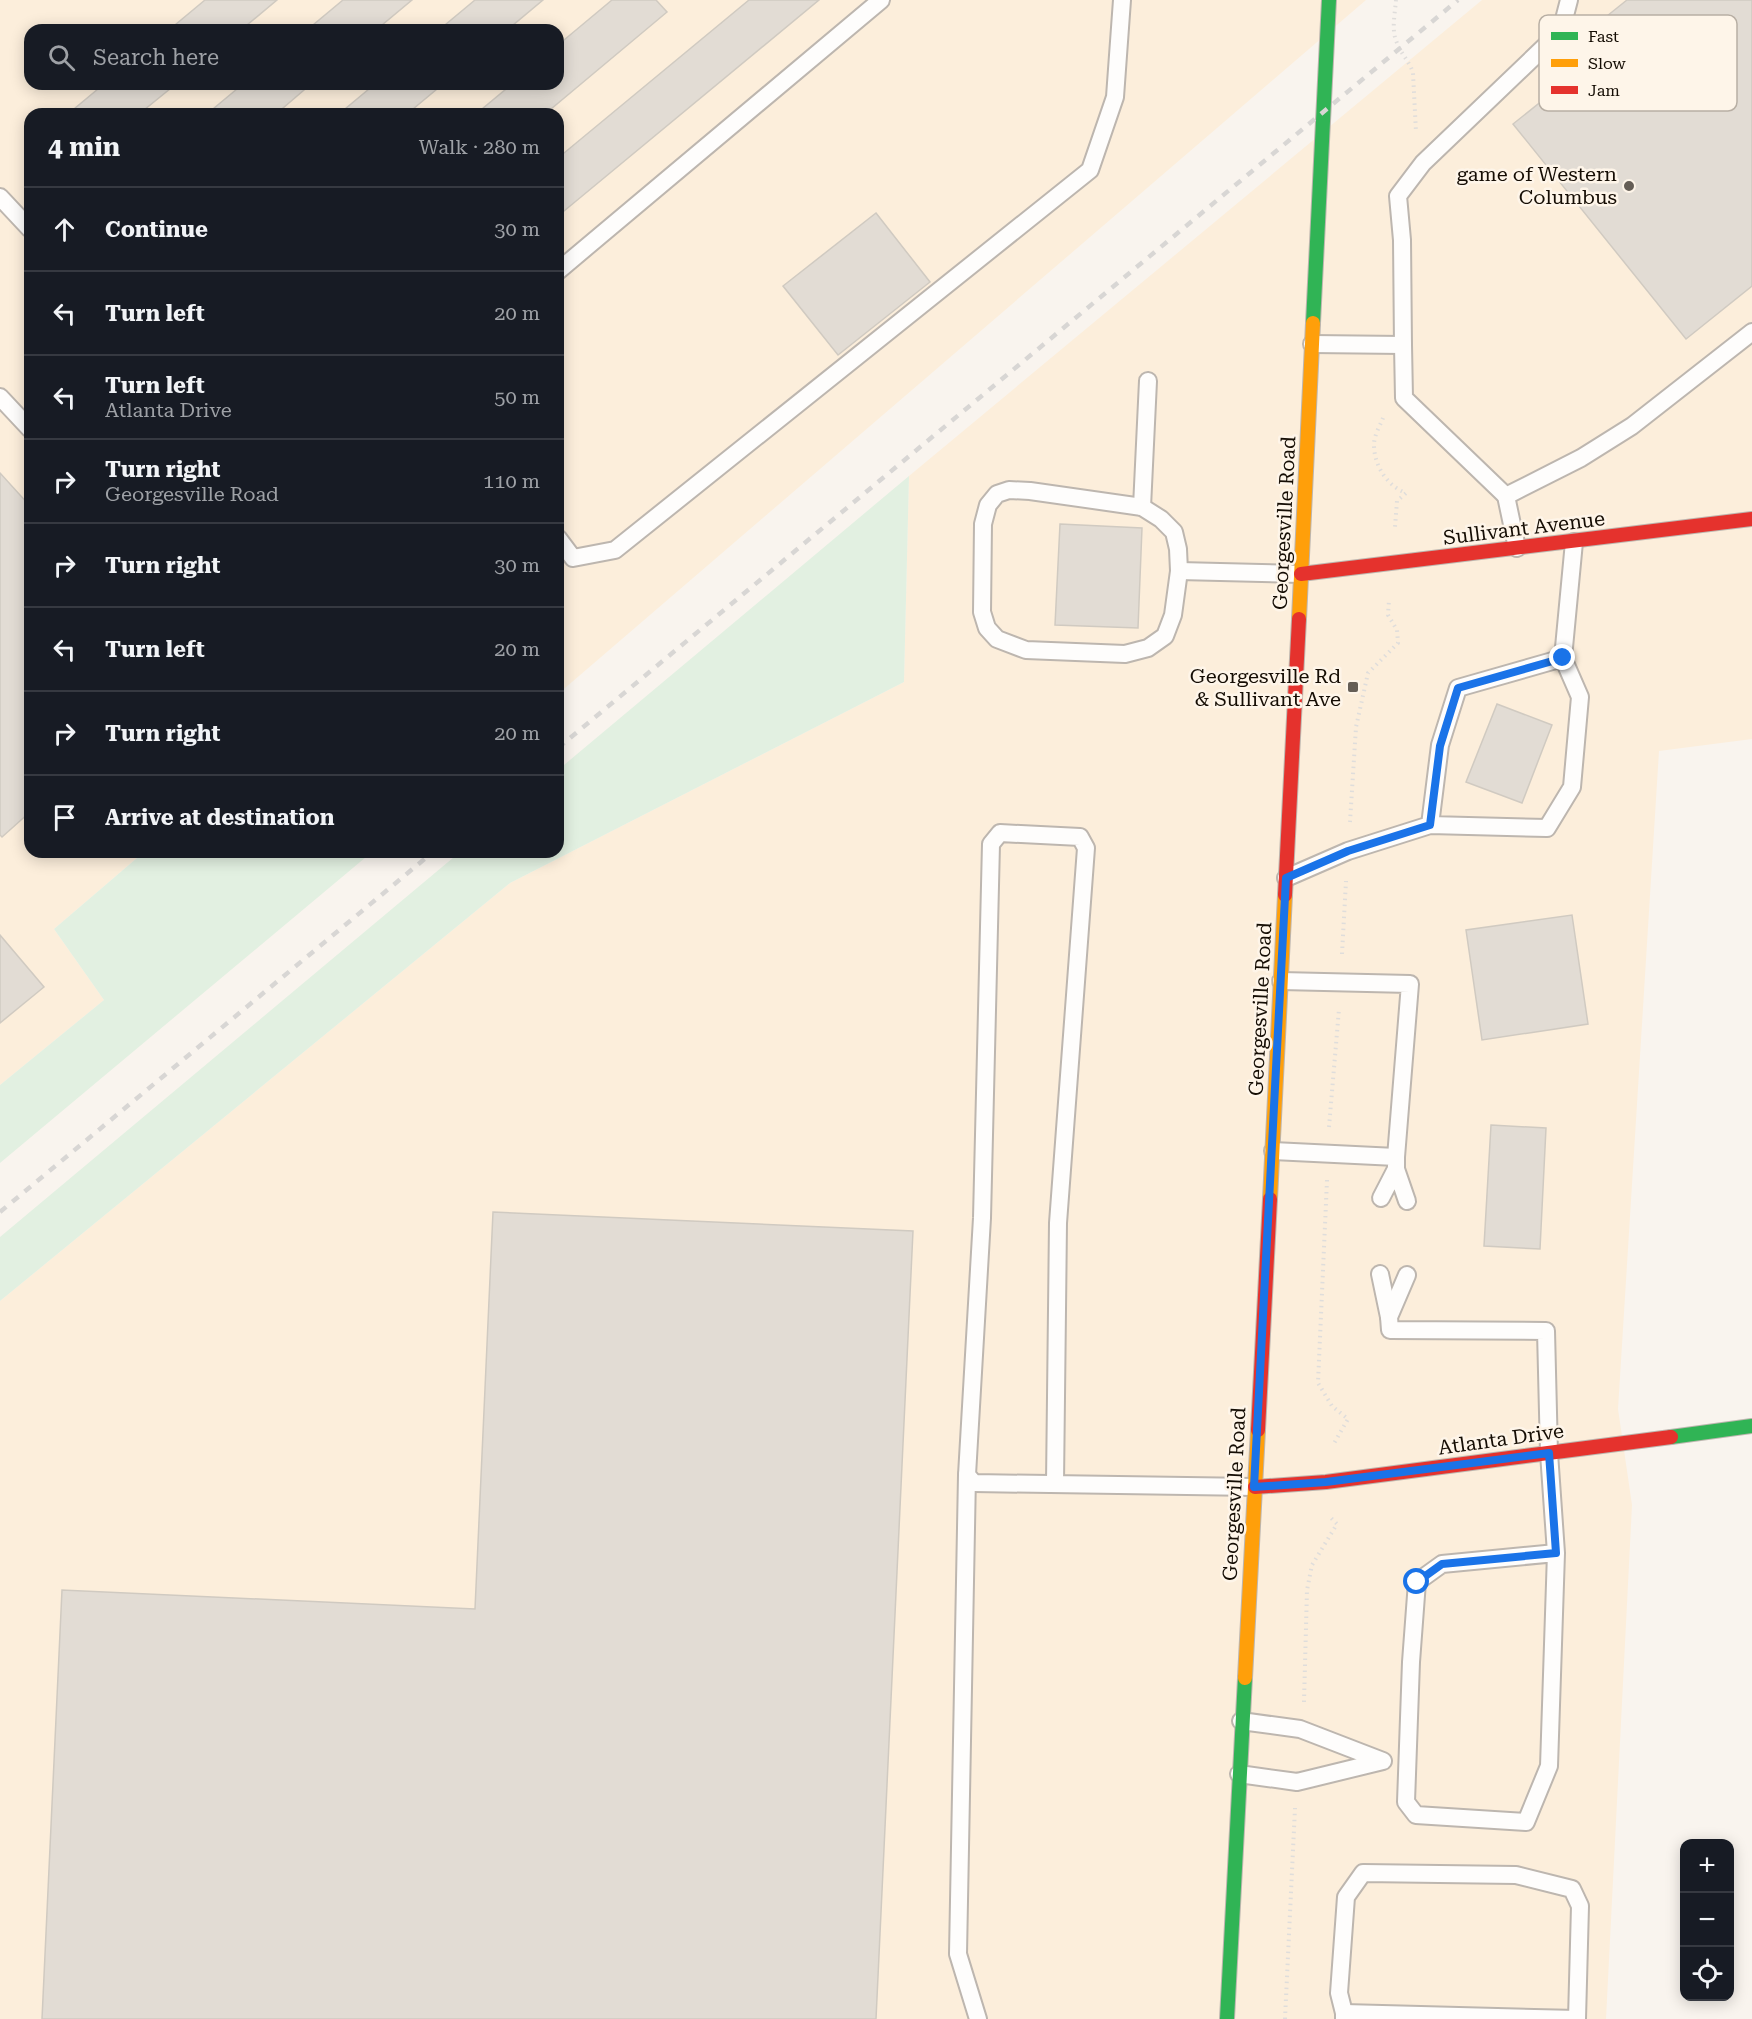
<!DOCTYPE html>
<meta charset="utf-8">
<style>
body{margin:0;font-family:"Roboto Serif",serif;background:#242831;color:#f1f3f6}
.controls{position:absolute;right:18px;bottom:18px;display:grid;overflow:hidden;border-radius:12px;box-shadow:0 3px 15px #0003}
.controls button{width:54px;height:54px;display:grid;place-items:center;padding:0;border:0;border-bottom:2px solid #363941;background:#171b24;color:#f1f3f6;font:30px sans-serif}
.stop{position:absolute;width:18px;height:18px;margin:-14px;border:4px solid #1a73e8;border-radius:50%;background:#fff}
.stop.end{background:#1a73e8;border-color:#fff;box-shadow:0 2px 6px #0008}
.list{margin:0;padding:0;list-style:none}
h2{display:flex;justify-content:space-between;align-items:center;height:78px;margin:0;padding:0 24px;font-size:26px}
h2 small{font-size:20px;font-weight:400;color:#9ea1a6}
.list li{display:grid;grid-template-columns:39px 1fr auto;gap:18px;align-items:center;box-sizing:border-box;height:84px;padding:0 24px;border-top:2px solid #363941}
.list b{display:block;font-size:22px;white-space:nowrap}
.list p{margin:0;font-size:20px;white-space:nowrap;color:#9ea1a6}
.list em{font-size:20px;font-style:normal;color:#9ea1a6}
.icon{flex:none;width:33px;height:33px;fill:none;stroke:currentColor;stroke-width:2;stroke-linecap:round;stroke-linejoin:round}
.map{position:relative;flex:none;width:1752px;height:2019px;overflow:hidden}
.search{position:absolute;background:#171b24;box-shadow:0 3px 15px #0003;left:24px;top:24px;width:540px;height:66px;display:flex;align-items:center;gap:15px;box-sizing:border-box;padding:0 21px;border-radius:18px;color:#9ea1a6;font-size:22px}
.panel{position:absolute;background:#171b24;box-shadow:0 3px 15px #0003;left:24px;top:108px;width:540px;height:750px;border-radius:18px}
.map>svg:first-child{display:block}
.built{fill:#fceedb;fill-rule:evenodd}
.green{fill:#e2f0e1}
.building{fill:#e2dcd4;stroke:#d0cac1;stroke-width:1.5}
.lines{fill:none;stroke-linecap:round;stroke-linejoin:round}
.lane-casing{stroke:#bdb6af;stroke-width:20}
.fast-casing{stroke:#bdb6af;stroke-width:16}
.slow-casing{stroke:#bdb6af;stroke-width:16}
.jam-casing{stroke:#bdb6af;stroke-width:16}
.path{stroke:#dfdddb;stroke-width:4;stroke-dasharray:1.5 4.5;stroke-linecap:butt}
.lane{stroke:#fefdfc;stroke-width:16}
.fast{stroke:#30b455;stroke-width:14}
.slow{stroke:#ff9f0a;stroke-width:14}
.jam{stroke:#e5322d;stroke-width:14}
.rail{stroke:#d8d6d4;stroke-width:4.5;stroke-dasharray:8 8;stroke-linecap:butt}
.route{stroke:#1a73e8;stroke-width:8}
.poi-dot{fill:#655e56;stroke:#fef5e9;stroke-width:2}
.labels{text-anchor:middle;stroke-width:5;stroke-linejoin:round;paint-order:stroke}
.poi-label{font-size:20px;fill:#150d04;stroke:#fef5e9;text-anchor:end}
.street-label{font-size:20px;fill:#150d04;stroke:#fef5e9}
.key{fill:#fef5e9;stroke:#b8afa4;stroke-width:1.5}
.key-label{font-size:16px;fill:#150d04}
</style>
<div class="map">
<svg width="1752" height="2019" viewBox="0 0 1752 2019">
<rect width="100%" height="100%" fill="#f9f4ee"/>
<g class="built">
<path d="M0,0H1366L558,694V114H30V852H144L54,929L104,1000L0,1085ZM30,30H558V84H30Z"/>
<polygon points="1482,0 1752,0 1752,739 1659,751 1618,1409 1632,1505 1606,2019 0,2019 0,1301 510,883 904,682 909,476"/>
</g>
<g class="green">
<polygon points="909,476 904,682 510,883 0,1301 0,1237 460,852 558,852 558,770"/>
<polygon points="144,852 372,852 0,1163 0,1085 104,1000 54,929"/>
</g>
<g class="building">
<polygon points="205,0 277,0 241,30 169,30"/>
<polygon points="343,0 412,0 376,30 307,30"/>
<polygon points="475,0 543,0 507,30 439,30"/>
<polygon points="612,0 656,0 667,12 545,114 476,114 512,84 558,84 558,45"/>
<polygon points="749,0 819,0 558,216 558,158"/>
<polygon points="1627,0 1752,0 1752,286 1686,339 1513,124 1613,44 1597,24"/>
<polygon points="104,84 176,84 139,114 68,114"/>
<polygon points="243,84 311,84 276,114 207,114"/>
<polygon points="375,84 443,84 407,114 339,114"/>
<polygon points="876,213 930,282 838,355 783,286"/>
<polygon points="0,473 30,506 30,812 2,837 0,835"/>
<polygon points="1060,524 1142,528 1138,628 1055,625"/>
<polygon points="1497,704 1552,725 1522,803 1466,782"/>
<polygon points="1572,915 1588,1024 1482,1040 1466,930"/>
<polygon points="0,935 44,987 0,1023"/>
<polygon points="1491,1125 1546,1128 1540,1249 1484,1246"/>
<polygon points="493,1212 913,1231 876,2019 42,2019 62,1590 475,1609"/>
</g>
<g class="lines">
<defs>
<g id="lane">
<polyline points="0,197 30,229"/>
<polyline points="558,271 881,0"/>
<polyline points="1312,344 1403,345 1402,240 1398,196 1423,163 1561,31 1569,0"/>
<polyline points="1403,345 1404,398 1506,496"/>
<polyline points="0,397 30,429"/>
<polygon points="1009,490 1030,491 1142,507 1161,519 1174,532 1178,549 1179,571 1173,615 1165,636 1148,648 1125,654 1026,650 997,639 987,628 982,612 983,524 988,505 997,494"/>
<polyline points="1142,507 1148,381"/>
<polyline points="558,538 573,558 615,550 1090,170 1115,97 1122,0"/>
<polyline points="1517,548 1506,496 1581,458 1632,426 1752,332"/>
<polyline points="1179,571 1301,574"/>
<polyline points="1563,658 1574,542"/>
<polyline points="1286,878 1348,851 1430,825 1547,828 1572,787 1580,697 1563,658 1458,688 1440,745 1430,825"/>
<polyline points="1281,981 1410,984 1396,1157"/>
<polyline points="1273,1151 1396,1157 1396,1169"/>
<polyline points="1381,1198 1396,1169 1407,1201"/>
<polyline points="1380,1274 1389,1317"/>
<polyline points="1407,1275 1389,1317 1390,1330 1546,1331 1549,1453 1556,1553 1549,1766 1526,1822 1416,1815 1406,1802 1411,1662 1417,1582 1442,1564 1556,1553"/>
<polyline points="967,1475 958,1954 978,2019"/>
<polyline points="1055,1484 1058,1223 1086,848 1080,837 1000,833 991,844 982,1218 967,1475 974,1483 1255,1487"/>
<polyline points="1239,1774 1297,1782 1383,1761 1300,1729 1241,1721"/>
<polyline points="1344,2013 1577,2019"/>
<polyline points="1344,2019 1344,2013 1339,1993 1346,1897 1363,1873 1516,1875 1572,1889 1580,1906 1577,2019"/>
</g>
<g id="fast">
<polyline points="1313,323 1329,0"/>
<polyline points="1671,1437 1752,1426"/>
<polyline points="1227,2019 1245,1678"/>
</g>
<g id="slow">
<polyline points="1299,619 1313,323"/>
<polyline points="1270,1199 1285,895"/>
<polyline points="1245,1678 1258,1430"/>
</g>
<g id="jam">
<polyline points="1301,574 1752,519"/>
<polyline points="1285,895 1299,619"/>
<polyline points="1258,1430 1270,1199"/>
<polyline points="1255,1487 1326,1482 1671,1437"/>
</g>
</defs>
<use href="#lane" class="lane-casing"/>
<use href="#fast" class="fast-casing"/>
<use href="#slow" class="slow-casing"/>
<use href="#jam" class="jam-casing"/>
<g class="path">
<path d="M1396,0C1395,14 1391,30 1397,43C1401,54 1410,62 1413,73L1416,132"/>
<path d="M1383,418C1380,426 1374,435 1374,445C1374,465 1387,486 1406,493L1397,501L1395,527"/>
<polyline points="1350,822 1356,727 1368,673 1398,643 1397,630 1388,615 1389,600"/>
<polyline points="1342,954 1346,881"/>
<polyline points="1329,1127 1339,1009"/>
<polyline points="1327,1180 1318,1383 1332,1406 1348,1419 1333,1445"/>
<polyline points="1304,1702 1307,1590 1312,1565 1337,1524 1330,1517"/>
<polyline points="1285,2019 1295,1808"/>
</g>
<use href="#lane" class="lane"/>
<use href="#fast" class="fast"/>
<use href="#slow" class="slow"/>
<use href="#jam" class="jam"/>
<g class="rail">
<polyline points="558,748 1458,0"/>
<polyline points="0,1212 433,852"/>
</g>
</g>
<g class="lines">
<polyline class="route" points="1417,1582 1442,1564 1556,1553 1549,1453 1326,1482 1254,1487 1286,878 1348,851 1430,825 1440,746 1458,688 1563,658"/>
</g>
<g class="poi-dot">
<circle cx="1629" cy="186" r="6"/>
<rect x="1347" y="681" width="12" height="12" rx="3"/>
</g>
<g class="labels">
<g class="poi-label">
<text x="1617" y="181">game of Western<tspan x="1617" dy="23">Columbus</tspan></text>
<text x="1341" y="683">Georgesville Rd<tspan x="1341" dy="23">&amp; Sullivant Ave</tspan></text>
</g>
<g class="street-label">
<text transform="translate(1284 523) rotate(-87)" y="7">Georgesville Road</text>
<text transform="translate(1524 528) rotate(-7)" y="7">Sullivant Avenue</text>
<text transform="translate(1260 1009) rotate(-87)" y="7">Georgesville Road</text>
<text transform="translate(1501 1439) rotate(-8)" y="7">Atlanta Drive</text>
<text transform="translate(1234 1494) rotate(-87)" y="7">Georgesville Road</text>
</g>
</g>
<rect x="1539" y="15" width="198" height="96" rx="9" class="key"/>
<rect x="1551" y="32" width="27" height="8" fill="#30b455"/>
<rect x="1551" y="59" width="27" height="8" fill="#ff9f0a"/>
<rect x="1551" y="86" width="27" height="8" fill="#e5322d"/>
<g class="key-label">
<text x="1588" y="42">Fast</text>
<text x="1588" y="69">Slow</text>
<text x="1588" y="96">Jam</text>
</g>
</svg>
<div class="controls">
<button>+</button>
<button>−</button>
<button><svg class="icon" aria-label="locate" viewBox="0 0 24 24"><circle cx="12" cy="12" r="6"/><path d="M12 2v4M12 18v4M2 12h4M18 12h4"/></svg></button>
</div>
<div class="stop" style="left:1417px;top:1582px"></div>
<div class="stop end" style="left:1563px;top:658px"></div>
<div class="search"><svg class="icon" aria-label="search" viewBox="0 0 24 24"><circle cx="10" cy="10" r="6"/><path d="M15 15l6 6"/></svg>Search here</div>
<section class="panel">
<h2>4 min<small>Walk · 280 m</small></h2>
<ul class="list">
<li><svg class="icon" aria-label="ahead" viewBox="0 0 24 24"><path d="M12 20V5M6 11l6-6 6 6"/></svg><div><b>Continue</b></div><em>30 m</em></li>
<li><svg class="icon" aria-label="left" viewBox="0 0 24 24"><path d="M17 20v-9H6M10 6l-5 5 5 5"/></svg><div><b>Turn left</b></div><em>20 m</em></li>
<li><svg class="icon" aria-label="left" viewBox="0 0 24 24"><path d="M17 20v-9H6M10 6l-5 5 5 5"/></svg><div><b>Turn left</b><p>Atlanta Drive</p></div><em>50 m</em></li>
<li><svg class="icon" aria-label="right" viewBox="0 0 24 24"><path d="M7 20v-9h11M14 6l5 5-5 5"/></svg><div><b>Turn right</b><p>Georgesville Road</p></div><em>110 m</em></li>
<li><svg class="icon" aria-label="right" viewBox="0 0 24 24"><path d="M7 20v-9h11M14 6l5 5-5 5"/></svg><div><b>Turn right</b></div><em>30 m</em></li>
<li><svg class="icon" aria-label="left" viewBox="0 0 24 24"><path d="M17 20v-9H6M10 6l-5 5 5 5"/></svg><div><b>Turn left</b></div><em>20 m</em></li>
<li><svg class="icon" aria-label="right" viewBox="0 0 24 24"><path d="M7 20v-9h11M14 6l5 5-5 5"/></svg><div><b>Turn right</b></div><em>20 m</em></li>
<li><svg class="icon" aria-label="arrive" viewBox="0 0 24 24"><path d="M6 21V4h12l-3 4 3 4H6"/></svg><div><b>Arrive at destination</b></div></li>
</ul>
</section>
</div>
